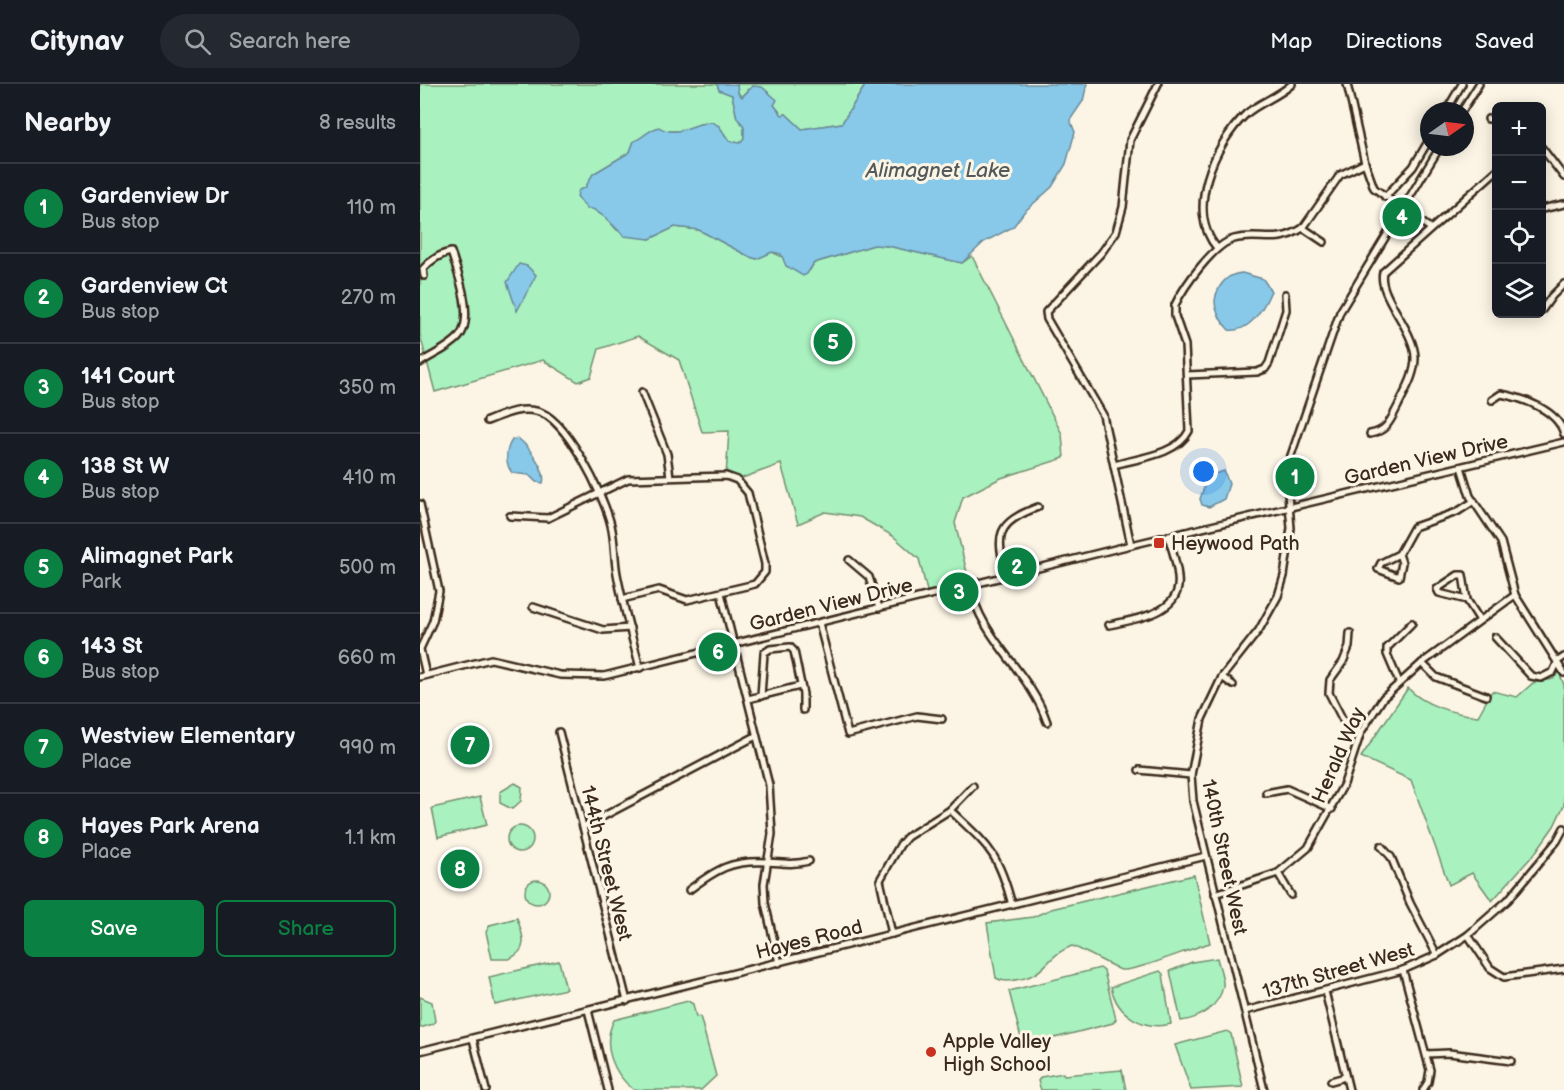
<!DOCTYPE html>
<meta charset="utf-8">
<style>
body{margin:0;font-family:"Balsamiq Sans",sans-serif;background:#242831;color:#f1f3f6}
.controls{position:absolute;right:18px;top:18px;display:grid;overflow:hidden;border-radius:9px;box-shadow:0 3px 15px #0003}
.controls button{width:54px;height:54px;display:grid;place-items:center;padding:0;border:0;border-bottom:2px solid #363941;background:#171b24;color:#f1f3f6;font:30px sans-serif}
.compass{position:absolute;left:1000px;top:18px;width:54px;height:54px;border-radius:50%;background:#171b24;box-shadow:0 3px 15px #0003;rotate:76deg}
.you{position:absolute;left:784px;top:388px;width:21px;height:21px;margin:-15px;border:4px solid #fff;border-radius:50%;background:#1a73e8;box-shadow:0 0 0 9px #1a73e833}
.badge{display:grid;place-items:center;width:39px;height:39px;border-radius:50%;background:#0b8043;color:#fff;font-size:20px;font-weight:700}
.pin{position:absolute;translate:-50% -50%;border:3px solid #fff;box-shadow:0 2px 6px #0006}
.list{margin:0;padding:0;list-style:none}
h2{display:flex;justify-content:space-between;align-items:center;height:78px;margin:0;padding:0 24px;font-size:26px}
h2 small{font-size:20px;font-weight:400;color:#9ea1a6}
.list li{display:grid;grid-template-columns:39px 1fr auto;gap:18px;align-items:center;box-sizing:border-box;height:90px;padding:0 24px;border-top:2px solid #363941}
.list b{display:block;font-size:22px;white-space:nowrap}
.list p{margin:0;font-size:20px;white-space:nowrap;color:#9ea1a6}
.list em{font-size:20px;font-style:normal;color:#9ea1a6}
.actions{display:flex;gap:12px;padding:18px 24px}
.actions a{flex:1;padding:14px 0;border:2px solid #0b8043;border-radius:9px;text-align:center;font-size:21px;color:#0b8043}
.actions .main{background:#0b8043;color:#fff}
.icon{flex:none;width:33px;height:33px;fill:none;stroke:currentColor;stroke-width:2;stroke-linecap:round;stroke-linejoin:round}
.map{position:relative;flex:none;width:1144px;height:1006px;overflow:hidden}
header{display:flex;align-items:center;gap:36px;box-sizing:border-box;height:84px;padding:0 30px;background:#171b24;border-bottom:2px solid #363941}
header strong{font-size:28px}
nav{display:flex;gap:33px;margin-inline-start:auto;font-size:21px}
.search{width:420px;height:54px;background:#242831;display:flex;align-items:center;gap:15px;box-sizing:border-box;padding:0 21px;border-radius:33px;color:#9ea1a6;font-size:22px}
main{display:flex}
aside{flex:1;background:#171b24}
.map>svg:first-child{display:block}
.green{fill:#a9f1bf;stroke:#728e6e;stroke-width:1.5}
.water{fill:#88c9e9;stroke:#698998;stroke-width:1.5}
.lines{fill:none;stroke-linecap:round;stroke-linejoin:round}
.minor-casing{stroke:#3b2a1e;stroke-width:10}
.minor{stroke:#fcf5e5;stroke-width:5}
.poi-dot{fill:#c8321e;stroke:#fcf5e5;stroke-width:2}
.labels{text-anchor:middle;stroke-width:6;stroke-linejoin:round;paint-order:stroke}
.street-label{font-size:20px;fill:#3b2a1e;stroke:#fcf5e5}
.poi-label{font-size:20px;fill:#3b2a1e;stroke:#fcf5e5;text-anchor:start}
.water-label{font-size:21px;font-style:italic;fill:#525a5b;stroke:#fcf5e5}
</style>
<header>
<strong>Citynav</strong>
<div class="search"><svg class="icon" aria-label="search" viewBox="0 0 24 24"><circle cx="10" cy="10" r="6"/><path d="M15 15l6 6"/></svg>Search here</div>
<nav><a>Map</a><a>Directions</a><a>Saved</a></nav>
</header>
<main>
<aside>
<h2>Nearby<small>8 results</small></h2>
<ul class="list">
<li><span class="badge">1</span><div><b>Gardenview Dr</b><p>Bus stop</p></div><em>110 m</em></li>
<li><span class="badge">2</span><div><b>Gardenview Ct</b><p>Bus stop</p></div><em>270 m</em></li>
<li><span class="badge">3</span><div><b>141 Court</b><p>Bus stop</p></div><em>350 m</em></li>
<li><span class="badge">4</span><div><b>138 St W</b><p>Bus stop</p></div><em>410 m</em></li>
<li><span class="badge">5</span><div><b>Alimagnet Park</b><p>Park</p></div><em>500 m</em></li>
<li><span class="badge">6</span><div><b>143 St</b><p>Bus stop</p></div><em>660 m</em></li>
<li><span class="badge">7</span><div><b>Westview Elementary</b><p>Place</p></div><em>990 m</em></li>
<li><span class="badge">8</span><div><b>Hayes Park Arena</b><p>Place</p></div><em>1.1 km</em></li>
</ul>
<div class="actions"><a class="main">Save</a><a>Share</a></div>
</aside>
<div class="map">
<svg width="1144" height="1006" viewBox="0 0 1144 1006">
<rect width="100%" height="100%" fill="#fcf5e5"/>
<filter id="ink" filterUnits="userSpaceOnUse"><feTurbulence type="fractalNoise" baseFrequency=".0167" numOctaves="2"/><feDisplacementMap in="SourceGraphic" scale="12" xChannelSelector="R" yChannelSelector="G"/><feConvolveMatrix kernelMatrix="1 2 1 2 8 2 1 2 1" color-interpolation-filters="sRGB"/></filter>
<g filter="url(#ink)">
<g class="green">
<polygon points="0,0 297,0 299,6 312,11 317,34 324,42 324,54 320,59 309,57 299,42 285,38 261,47 245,47 214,57 210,68 173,90 165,104 173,125 186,134 197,146 230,155 255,143 279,146 330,173 337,175 352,168 390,186 394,179 454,161 468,162 542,179 552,172 642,350 644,374 581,394 543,413 535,439 550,501 508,511 499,475 473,452 440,433 405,428 378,440 361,380 317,396 306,392 309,347 282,348 259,276 218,252 179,265 171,293 158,298 123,276 15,308 0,251"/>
<polygon points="317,0 446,0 422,39 382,45 366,30 362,31 354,21 328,5 322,13 318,9"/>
<path d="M1139,588L1144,601V721L1134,742L1115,769L1072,817L1052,789L1029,801L991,696L941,673L988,604C1003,621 1034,630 1058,632L1072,607L1097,613L1113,599L1133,595Z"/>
<polygon points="95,699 102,703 101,717 92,725 80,719 80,708"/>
<polygon points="60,713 67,741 18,753 12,724"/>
<circle cx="100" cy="755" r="13"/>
<path d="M774,791L790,859C771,864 716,888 701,886C697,885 661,865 652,862C626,871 626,893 595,896C588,897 583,898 576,894L567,839L613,833L631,825Z"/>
<circle cx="117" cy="808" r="12"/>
<path d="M97,834C103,851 110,866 89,875H72L66,848L70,841Z"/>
<path d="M797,874C799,883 804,894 803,902C800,922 779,935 761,937L750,887L772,878Z"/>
<polygon points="139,877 146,905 75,921 69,893"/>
<polygon points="680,884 684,887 696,935 693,939 603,962 589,907"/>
<path d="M740,887L743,890L751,940C724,947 697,931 691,903Z"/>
<polygon points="0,913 12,918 15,937 13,940 0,944"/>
<path d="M268,917L273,920L276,933L280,932L296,992L281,1006H214C193,990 181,961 194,936Z"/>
<polygon points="807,947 811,950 823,1003 771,1006 755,961"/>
<polygon points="702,986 706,1006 621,1006 618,997 621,993 643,989 644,991"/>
</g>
<g class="water">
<path d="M297,0H317L318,9L322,13L333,2L342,3L357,16L354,21L362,31L366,30L382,45L422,39L446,0H667L663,17L650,36L655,48L646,80L632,103L604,128L593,143L564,158L542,179L468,162L454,161L394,179L387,190L383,192L366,182L361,170L352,168L337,175L330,173L279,146L255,143L230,155L204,152L186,134L173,125H167L157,112L159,106L165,104L173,90L210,68L214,57C220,56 228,46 239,43C256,55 274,38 292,38L299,42L309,57L320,59L324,54V42L317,34L312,11L299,6Z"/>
<polygon points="99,180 107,182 116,191 97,227 87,198"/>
<path d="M822,189L843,195L851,207C844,223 830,249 809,246C805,241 800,236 798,230C789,212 803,190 822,189Z"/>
<path d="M99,355C109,363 127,387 123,399L116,398L109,391L92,389C85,379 85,367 92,356Z"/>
<polygon points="804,387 809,400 804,415 789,423 782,421 780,415 788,392"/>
</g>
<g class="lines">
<defs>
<g id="minor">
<polyline points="927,0 945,79 954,104 1010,144"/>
<polyline points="1026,27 1042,0"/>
<polyline points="1042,27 1059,0"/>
<polyline points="1068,35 1076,34"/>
<polyline points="1122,64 1144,93"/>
<polyline points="965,113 993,83 1009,56"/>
<polyline points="1122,125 1144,120"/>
<polyline points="883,144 904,158"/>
<path d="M797,164C765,127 794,60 826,30C840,18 858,13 872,0"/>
<polyline points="1122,226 1132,212 1144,200"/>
<path d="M0,279C13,270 28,265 39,253C55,234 38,189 31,168C19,170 11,176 3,185L4,192"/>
<polyline points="767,291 837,288 845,285 849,279 866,226 865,210"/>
<polyline points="222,308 247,370 250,393"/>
<path d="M1072,316L1081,310C1103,314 1138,326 1144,350"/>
<path d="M67,337C83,331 98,323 116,327C146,332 184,412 191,441C195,457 194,474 197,490C203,522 212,553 220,584"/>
<path d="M950,350C967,347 970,337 978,322C985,307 995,291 995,274C995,246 957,211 963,188L1076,87"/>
<path d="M694,381C718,374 757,371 769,347L765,261L755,232V221C764,202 794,160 814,155C841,148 854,162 883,144L920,91L945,79"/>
<polyline points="1041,383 1050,412 1081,458 1095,511 1144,589"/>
<polyline points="0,420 19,507 13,537 0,565 6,591"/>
<polyline points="90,432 128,434 208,395 306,392 317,396 328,409 345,480 345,488 335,500 267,516 239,506 202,515"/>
<polyline points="711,461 683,331 627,235 626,228 682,168 696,148 703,123 710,56 738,0"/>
<polyline points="979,470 961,479 958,485 979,493 982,479 979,470 994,443 1037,428 1054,417"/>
<polyline points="429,476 449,493 459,524"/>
<path d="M587,492C575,451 576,439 618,423"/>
<path d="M550,501C560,555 610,587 627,638"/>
<polyline points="301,509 349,701 352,750 344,800 345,819 359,879"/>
<polyline points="1047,516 1019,509 1017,505 1038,491 1043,491 1047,516 1059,535"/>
<polyline points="113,523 183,546 210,544"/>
<polyline points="399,539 428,650 497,632 522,635"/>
<path d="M689,541C715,535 763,530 758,493C757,479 752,465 748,452"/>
<polyline points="930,549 929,563 923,578 910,596 909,609 927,644 941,648"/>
<polyline points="1075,553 1111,592 1121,594 1133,588 1138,577 1144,573"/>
<polyline points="1002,579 1016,593 1066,612"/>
<polyline points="0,593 71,575 140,591 184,592 711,461 1144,358"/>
<polyline points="802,593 813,601"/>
<polyline points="979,598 967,570 967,564 992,539"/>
<polyline points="341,612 344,569 350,565 370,563 374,567 383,610 383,626"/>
<polyline points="328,615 380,602"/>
<polyline points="139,648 207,917"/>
<polyline points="719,686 771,691"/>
<polyline points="846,709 867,705 912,725"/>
<path d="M530,726C568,762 578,767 592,821"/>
<polyline points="163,743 336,652"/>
<polyline points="961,762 971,773 990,819 1017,871"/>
<polyline points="858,789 871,811"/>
<path d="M269,806C297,785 311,776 347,778C362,779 374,781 389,777"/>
<polyline points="795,810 858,789 888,764 924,700 941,648 963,614 1002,579 1095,511"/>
<polyline points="472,850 460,796 480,761 487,753 530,726 553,702"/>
<polyline points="1048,851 1070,884 1084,893 1144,885"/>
<polyline points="983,886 1010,986 1008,998 1003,1006"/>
<polyline points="905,907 929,1006"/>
<polyline points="168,926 188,1006"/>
<polyline points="825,927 983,886 1017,871 1048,851 1088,816 1137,757 1144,744"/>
<polyline points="53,955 66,1006"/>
<polyline points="0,967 786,772"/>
<polyline points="1006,970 1029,969 1091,977"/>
<polyline points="911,997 925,993"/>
<polyline points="844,1006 773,717 771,691 782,635 802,593 839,546 858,512 864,492 871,444 866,386 920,228 1020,63"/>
</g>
</defs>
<use href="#minor" class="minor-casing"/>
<use href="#minor" class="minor"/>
</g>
</g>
<g class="poi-dot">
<rect x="733" y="453" width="12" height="12" rx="3"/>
<circle cx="511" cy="968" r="6"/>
</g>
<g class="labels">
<g class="street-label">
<text transform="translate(1006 375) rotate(-13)" y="7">Garden View Drive</text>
<text transform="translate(411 520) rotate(-14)" y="7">Garden View Drive</text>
<text transform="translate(918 671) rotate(-66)" y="7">Herald Way</text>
<text transform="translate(805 773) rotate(78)" y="7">140th Street West</text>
<text transform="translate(187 779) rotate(76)" y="7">144th Street West</text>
<text transform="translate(389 855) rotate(-14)" y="7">Hayes Road</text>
<text transform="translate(918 886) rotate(-16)" y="7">137th Street West</text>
</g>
<g class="poi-label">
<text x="751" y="466">Heywood Path</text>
<text x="523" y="964">Apple Valley<tspan x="523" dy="23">High School</tspan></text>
</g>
<g class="water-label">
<text x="518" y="93">Alimagnet Lake</text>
</g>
</g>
</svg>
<div class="controls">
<button>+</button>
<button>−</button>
<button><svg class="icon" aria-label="locate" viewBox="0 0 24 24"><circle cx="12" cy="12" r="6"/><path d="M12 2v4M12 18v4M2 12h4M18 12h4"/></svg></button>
<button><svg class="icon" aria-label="layers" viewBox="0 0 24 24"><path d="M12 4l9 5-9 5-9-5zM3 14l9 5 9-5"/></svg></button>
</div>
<svg class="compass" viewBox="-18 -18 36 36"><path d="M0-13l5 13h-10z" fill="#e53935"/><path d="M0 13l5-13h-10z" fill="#9ea1a6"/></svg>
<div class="you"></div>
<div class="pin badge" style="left:875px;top:393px">1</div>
<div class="pin badge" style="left:597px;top:483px">2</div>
<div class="pin badge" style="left:539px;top:508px">3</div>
<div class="pin badge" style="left:982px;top:133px">4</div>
<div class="pin badge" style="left:413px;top:258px">5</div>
<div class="pin badge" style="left:298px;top:568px">6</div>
<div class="pin badge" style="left:50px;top:661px">7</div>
<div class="pin badge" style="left:40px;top:785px">8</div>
</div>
</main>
